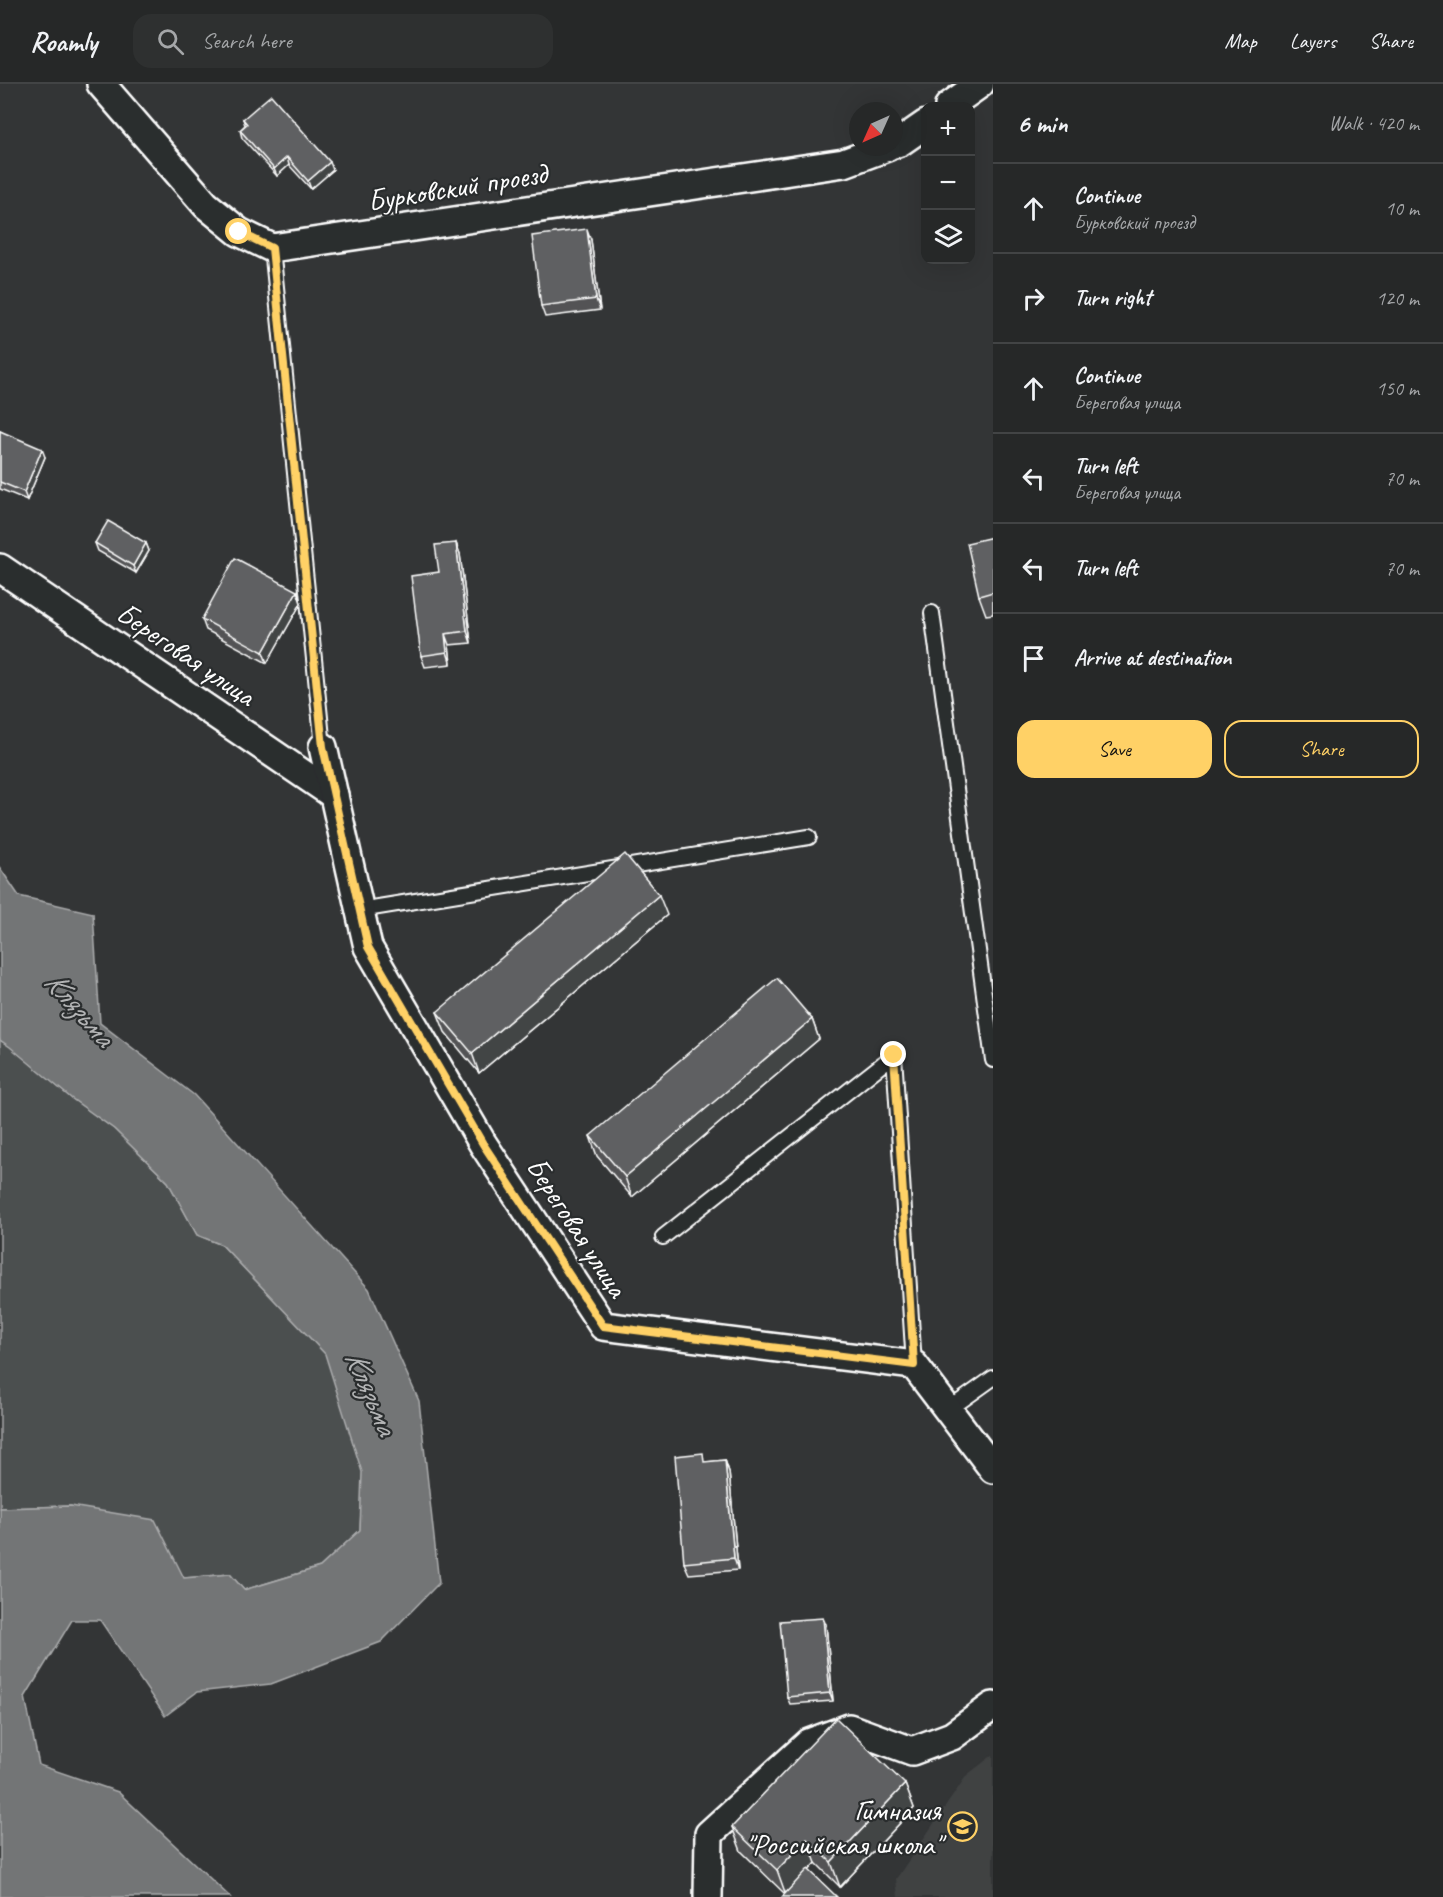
<!DOCTYPE html>
<meta charset="utf-8">
<style>
body{margin:0;font-family:Caveat,sans-serif;background:#2e3030;color:#f1f3f6}
.controls{position:absolute;right:18px;top:18px;display:grid;overflow:hidden;border-radius:12px;box-shadow:0 6px 24px #0002}
.controls button{width:54px;height:54px;display:grid;place-items:center;padding:0;border:0;border-bottom:2px solid #424445;background:#262828;color:#f1f3f6;font:30px sans-serif}
.compass{position:absolute;left:849px;top:18px;width:54px;height:54px;border-radius:50%;background:#262828;box-shadow:0 6px 24px #0002;rotate:225deg}
.stop{position:absolute;width:18px;height:18px;margin:-14px;border:4px solid #ffd166;border-radius:50%;background:#fff}
.stop.end{background:#ffd166;border-color:#fff;box-shadow:0 2px 6px #0008}
.list{margin:0;padding:0;list-style:none}
h2{display:flex;justify-content:space-between;align-items:center;height:78px;margin:0;padding:0 24px;font-size:26px}
h2 small{font-size:20px;font-weight:400;color:#a4a6a8}
.list li{display:grid;grid-template-columns:39px 1fr auto;gap:18px;align-items:center;box-sizing:border-box;height:90px;padding:0 24px;border-top:2px solid #424445}
.list b{display:block;font-size:22px;white-space:nowrap}
.list p{margin:0;font-size:20px;white-space:nowrap;color:#a4a6a8}
.list em{font-size:20px;font-style:normal;color:#a4a6a8}
.actions{display:flex;gap:12px;padding:18px 24px}
.actions a{flex:1;padding:14px 0;border:2px solid #ffd166;border-radius:18px;text-align:center;font-size:21px;color:#ffd166}
.actions .main{background:#ffd166;color:#111}
.icon{flex:none;width:33px;height:33px;fill:none;stroke:currentColor;stroke-width:2;stroke-linecap:round;stroke-linejoin:round}
.map{position:relative;flex:none;width:993px;height:1813px;overflow:hidden}
header{display:flex;align-items:center;gap:36px;box-sizing:border-box;height:84px;padding:0 30px;background:#262828;border-bottom:2px solid #424445}
header strong{font-size:28px}
nav{display:flex;gap:33px;margin-inline-start:auto;font-size:21px}
.search{width:420px;height:54px;background:#2e3030;display:flex;align-items:center;gap:15px;box-sizing:border-box;padding:0 21px;border-radius:18px;color:#a4a6a8;font-size:22px}
main{display:flex}
aside{flex:1;background:#262828}
.map>svg:first-child{display:block}
.built{fill:#404243}
.green{fill:#4c4f50;stroke:#a6a7a8;stroke-width:1.5}
.water{fill:#737576;stroke:#abacad;stroke-width:1.5}
.lines{fill:none;stroke-linecap:round;stroke-linejoin:round}
.service-casing{stroke:#fff;stroke-width:18}
.minor-casing{stroke:#fff;stroke-width:32}
.service{stroke:#2a2d2e;stroke-width:14}
.minor{stroke:#2a2d2e;stroke-width:27}
.wall{fill:#525354;stroke:#fff;stroke-width:1.5}
.shaded-wall{fill:#424445;stroke:#fff;stroke-width:1.5}
.building{fill:#5f6162;stroke:#fff;stroke-width:1.5}
.route{stroke:#ffd166;stroke-width:8}
.labels{text-anchor:middle;stroke-width:4.5;stroke-linejoin:round;paint-order:stroke}
.street-label{font-size:30px;fill:#fff;stroke:#2a2d2e}
.poi-label{font-size:30px;fill:#fff;stroke:#2a2d2e;text-anchor:end}
.water-label{font-size:32px;font-style:italic;fill:#b2b3b4;stroke:#2a2d2e}
</style>
<header>
<strong>Roamly</strong>
<div class="search"><svg class="icon" aria-label="search" viewBox="0 0 24 24"><circle cx="10" cy="10" r="6"/><path d="M15 15l6 6"/></svg>Search here</div>
<nav><a>Map</a><a>Layers</a><a>Share</a></nav>
</header>
<main>
<div class="map">
<svg width="993" height="1813" viewBox="0 0 993 1813">
<rect width="100%" height="100%" fill="#333536"/>
<filter id="ink" filterUnits="userSpaceOnUse"><feTurbulence type="fractalNoise" baseFrequency=".0167" numOctaves="2"/><feDisplacementMap in="SourceGraphic" scale="12" xChannelSelector="R" yChannelSelector="G"/><feConvolveMatrix kernelMatrix="1 2 1 2 8 2 1 2 1" color-interpolation-filters="sRGB"/></filter>
<g filter="url(#ink)">
<polygon class="built" points="993,1671 993,1813 898,1813 896,1795 967,1691"/>
<polygon class="green" points="0,956 10,962 71,1014 114,1045 168,1098 197,1151 222,1161 326,1270 363,1388 360,1446 320,1483 244,1506 230,1490 184,1494 71,1422 0,1424"/>
<polygon class="water" points="0,784 19,812 93,829 100,939 194,1011 369,1205 419,1317 439,1499 381,1558 271,1600 197,1608 165,1632 100,1536 72,1536 25,1613 39,1681 118,1708 230,1813 0,1813 0,1424 71,1422 155,1436 184,1494 230,1490 244,1506 320,1483 360,1446 362,1388 325,1270 222,1161 197,1151 168,1098 114,1045 71,1014 10,963 0,956"/>
<g class="lines">
<defs>
<g id="service">
<polyline points="272,164 323,663"/>
<polyline points="932,529 993,976"/>
<polyline points="360,826 809,753"/>
<polyline points="663,1153 894,971 914,1281"/>
<polyline points="948,1326 993,1294"/>
</g>
<g id="minor">
<polyline points="101,0 206,121 239,148 272,164 844,79 887,63"/>
<polyline points="949,22 980,0"/>
<polyline points="894,60 900,58 926,40"/>
<polyline points="0,484 334,711"/>
<polyline points="323,663 368,863 483,1060 603,1242 914,1281 993,1385"/>
<polyline points="708,1813 709,1750 809,1659 849,1644 912,1667 952,1652 993,1622"/>
</g>
</defs>
<use href="#service" class="service-casing"/>
<use href="#minor" class="minor-casing"/>
<use href="#service" class="service"/>
<use href="#minor" class="minor"/>
</g>
<g class="wall">
<polygon points="243,35 333,86 311,105 289,81 277,92 242,54 240,46 245,41"/>
<polygon points="591,156 600,226 545,233 541,222"/>
<polygon points="0,347 45,373 27,416 0,405"/>
<polygon points="993,453 993,530 986,531 979,512"/>
<polygon points="95,459 146,459 149,467 136,489 98,467"/>
<polygon points="456,459 460,470 471,559 449,561 451,580 425,583 421,572 439,488"/>
<polygon points="297,507 301,519 267,579 206,546 202,535"/>
<polygon points="667,831 479,989 445,948 437,928"/>
<polygon points="812,935 819,955 632,1113 597,1072 590,1052"/>
<polygon points="725,1376 729,1388 738,1486 689,1490 684,1479 706,1378"/>
<polygon points="826,1541 833,1617 790,1620 787,1613"/>
<polygon points="905,1700 914,1724 840,1803 816,1779 785,1810 741,1767 732,1743"/>
</g>
<g class="shaded-wall">
<polygon points="287,73 289,81 277,92 274,85"/>
<polygon points="330,78 333,86 311,105 308,97"/>
<polygon points="587,145 591,156 600,226 596,215"/>
<polygon points="42,365 45,373 27,416 24,408"/>
<polygon points="146,459 149,467 136,489 133,482"/>
<polygon points="456,459 460,470 471,559 467,547"/>
<polygon points="297,507 301,519 267,579 263,568"/>
<polygon points="445,550 449,561 451,580 447,568"/>
<polygon points="659,811 667,831 479,989 472,969"/>
<polygon points="812,935 819,955 632,1113 625,1093"/>
<polygon points="725,1376 729,1388 738,1486 734,1474"/>
<polygon points="823,1534 826,1541 833,1617 830,1609"/>
<polygon points="905,1700 914,1724 840,1803 831,1778"/>
<polygon points="807,1755 816,1779 786,1811 777,1786"/>
</g>
<g class="building">
<polygon points="271,11 330,78 308,97 287,73 274,85 240,46 247,40 243,35"/>
<polygon points="587,145 596,215 541,222 532,152"/>
<polygon points="0,347 42,365 24,408 0,398"/>
<polygon points="108,437 146,459 133,482 95,459"/>
<polygon points="993,453 993,508 979,512 967,459"/>
<polygon points="456,459 467,547 445,550 447,568 421,572 411,492 439,488 435,461"/>
<polygon points="235,474 297,507 263,568 202,535"/>
<polygon points="625,770 659,811 472,969 437,928"/>
<polygon points="777,894 812,935 625,1093 590,1052"/>
<polygon points="703,1369 704,1378 725,1376 734,1474 684,1479 675,1372"/>
<polygon points="823,1534 830,1609 787,1613 780,1537"/>
<polygon points="836,1634 905,1700 831,1778 807,1755 777,1786 732,1743"/>
<polygon points="808,1785 837,1813 782,1813"/>
</g>
</g>
<g class="lines" filter="url(#ink)">
<polyline class="route" points="239,148 272,164 323,663 368,863 483,1060 603,1242 914,1281 894,971"/>
</g>
<defs>
<symbol id="school-ring" viewBox="-11 -11 22 22"><circle r="9.5" fill="#2a2d2e" stroke="#ffd166" stroke-width="1.5"/><path d="M0-5L7-2L0 1L-7-2ZM-4 1L0 2.5L4 1V4Q0 6-4 4Z" fill="#ffd166"/></symbol>
</defs>
<g fill-rule="evenodd">
<use href="#school-ring" x="946" y="1726" width="33" height="33"/>
</g>
<g class="labels">
<g class="street-label">
<text transform="translate(457 103) rotate(-9)" y="10">Бурковский проезд</text>
<text transform="translate(186 570) rotate(34)" y="10">Береговая улица</text>
<text transform="translate(577 1143) rotate(57)" y="10">Береговая улица</text>
</g>
<g class="poi-label">
<text x="941" y="1736">Гимназия<tspan x="941" dy="34">"Российская школа"</tspan></text>
</g>
<g class="water-label">
<text transform="translate(80 924) rotate(49)" y="11">Клязьма</text>
<text transform="translate(372 1308) rotate(67)" y="11">Клязьма</text>
</g>
</g>
</svg>
<div class="controls">
<button>+</button>
<button>−</button>
<button><svg class="icon" aria-label="layers" viewBox="0 0 24 24"><path d="M12 4l9 5-9 5-9-5zM3 14l9 5 9-5"/></svg></button>
</div>
<svg class="compass" viewBox="-18 -18 36 36"><path d="M0-13l5 13h-10z" fill="#e53935"/><path d="M0 13l5-13h-10z" fill="#a4a6a8"/></svg>
<div class="stop" style="left:239px;top:148px"></div>
<div class="stop end" style="left:894px;top:971px"></div>
</div>
<aside>
<h2>6 min<small>Walk · 420 m</small></h2>
<ul class="list">
<li><svg class="icon" aria-label="ahead" viewBox="0 0 24 24"><path d="M12 20V5M6 11l6-6 6 6"/></svg><div><b>Continue</b><p>Бурковский проезд</p></div><em>10 m</em></li>
<li><svg class="icon" aria-label="right" viewBox="0 0 24 24"><path d="M7 20v-9h11M14 6l5 5-5 5"/></svg><div><b>Turn right</b></div><em>120 m</em></li>
<li><svg class="icon" aria-label="ahead" viewBox="0 0 24 24"><path d="M12 20V5M6 11l6-6 6 6"/></svg><div><b>Continue</b><p>Береговая улица</p></div><em>150 m</em></li>
<li><svg class="icon" aria-label="left" viewBox="0 0 24 24"><path d="M17 20v-9H6M10 6l-5 5 5 5"/></svg><div><b>Turn left</b><p>Береговая улица</p></div><em>70 m</em></li>
<li><svg class="icon" aria-label="left" viewBox="0 0 24 24"><path d="M17 20v-9H6M10 6l-5 5 5 5"/></svg><div><b>Turn left</b></div><em>70 m</em></li>
<li><svg class="icon" aria-label="arrive" viewBox="0 0 24 24"><path d="M6 21V4h12l-3 4 3 4H6"/></svg><div><b>Arrive at destination</b></div></li>
</ul>
<div class="actions"><a class="main">Save</a><a>Share</a></div>
</aside>
</main>
